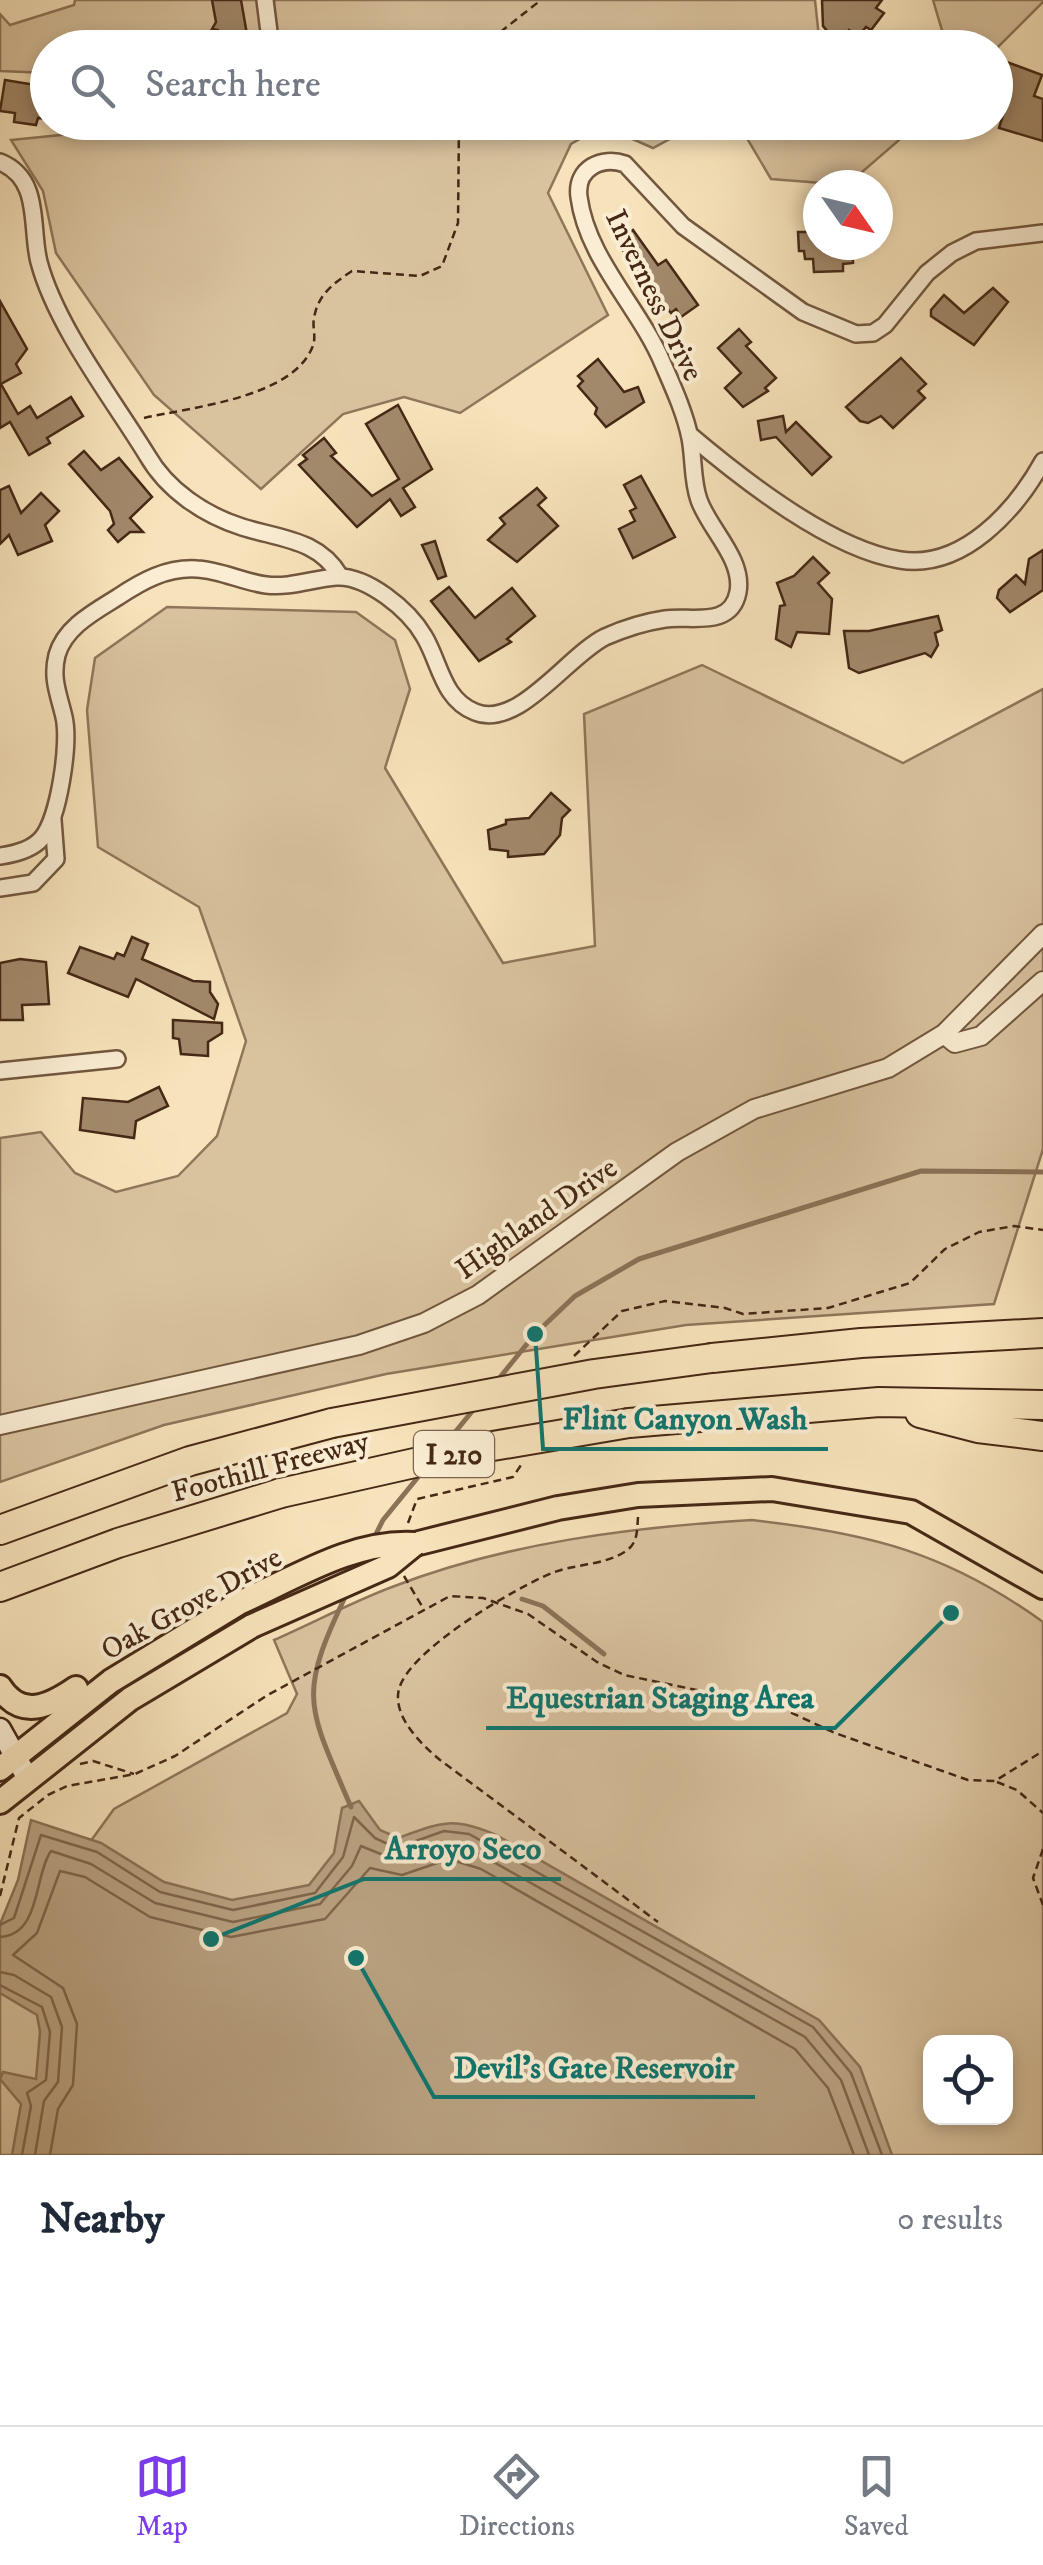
<!DOCTYPE html>
<style>
body{margin:0;font-family:"IM FELL DW Pica",serif;background:#f6f6f7;color:#1f2937}
.controls{position:absolute;right:30px;bottom:30px;display:grid;overflow:hidden;border-radius:20px;box-shadow:0 5px 15px #0003}
.controls button{width:90px;height:90px;display:grid;place-items:center;padding:0;border:0;border-bottom:2px solid #e0e1e3;background:#fff;color:#1f2937;font:50px sans-serif}
.compass{position:absolute;left:803px;top:170px;width:90px;height:90px;border-radius:50%;background:#fff;box-shadow:0 5px 15px #0003;rotate:124deg}
.list{margin:0;padding:0;list-style:none}
h2{display:flex;justify-content:space-between;align-items:center;height:130px;margin:0;padding:0 40px;font-size:42px}
h2 small{font-size:32px;font-weight:400;color:#747a83}
.icon{flex:none;width:55px;height:55px;fill:none;stroke:currentColor;stroke-width:2;stroke-linecap:round;stroke-linejoin:round}
.map{position:relative;flex:none;width:1043px;height:2155px;overflow:hidden}
.search{position:absolute;background:#fff;box-shadow:0 5px 15px #0003;left:30px;right:30px;top:30px;height:110px;display:flex;align-items:center;gap:25px;box-sizing:border-box;padding:0 35px;border-radius:55px;color:#747a83;font-size:38px}
.sheet{height:270px;background:#fff}
nav{display:flex;justify-content:space-around;align-items:center;box-sizing:border-box;height:140px;border-top:2px solid #e0e1e3;background:#fff;font-size:28px;color:#747a83}
nav a{display:grid;justify-items:center;gap:5px}
nav .on{color:#7c3aed}
.map>svg:first-child{display:block}
.green{fill:#d9c39f;stroke:#8f765a;stroke-width:2.5;fill-rule:evenodd}
.water{fill:#baa383;stroke:#8b7257;stroke-width:2.5}
.lines{fill:none;stroke-linecap:round;stroke-linejoin:round}
.shore{stroke:#80664c;stroke-width:2.5}
.stream{stroke:#8b7257;stroke-width:5}
.building{fill:#a2896b;stroke:#452815;stroke-width:2.5}
.minor-casing{stroke:#72573e;stroke-width:20}
.tertiary-casing{stroke:#72573e;stroke-width:22}
.secondary-casing{stroke:#452815;stroke-width:25}
.primary-casing{stroke:#452815;stroke-width:28}
.motorway-casing{stroke:#452815;stroke-width:32}
.path{stroke:#452815;stroke-width:2.5;stroke-dasharray:8 5;stroke-linecap:butt}
.minor{stroke:#faedd3;stroke-width:15}
.tertiary{stroke:#faedd3;stroke-width:18}
.secondary{stroke:#faedd3;stroke-width:20}
.primary{stroke:#f7e3bb;stroke-width:22}
.motorway{stroke:#f7e3bb;stroke-width:28}
.primary-bridge-casing{stroke:#452815;stroke-width:28;stroke-linecap:butt}
.motorway-bridge-casing{stroke:#452815;stroke-width:32;stroke-linecap:butt}
.primary-bridge{stroke:#f7e3bb;stroke-width:22}
.motorway-bridge{stroke:#f7e3bb;stroke-width:28}
.labels{text-anchor:middle;stroke-width:8;stroke-linejoin:round;paint-order:stroke}
.shield{fill:#faedd3;stroke:#7b634e;stroke-width:2.5}
.shield-label{font-size:28px;font-weight:bold;fill:#452815}
.street-label{font-size:30px;fill:#452815;stroke:#faedd3}
.leader{fill:none;stroke:#0f766e;stroke-width:4}
.callout-dot{fill:#0f766e;stroke:#faedd3;stroke-width:4}
.callout-label{font-size:32px;text-anchor:middle;font-weight:bold;fill:#0f766e;stroke:#faedd3;stroke-width:8;stroke-linejoin:round;paint-order:stroke}
</style>
<div class="map">
<svg width="1043" height="2155" viewBox="0 0 1043 2155">
<rect width="100%" height="100%" fill="#f7e3bb"/>
<filter id="stains"><feTurbulence type="fractalNoise" baseFrequency=".002" numOctaves="4"/><feColorMatrix values="0 0 0 0 .2 0 0 0 0 .09 0 0 0 0 .02 0 0 0 .5 -.17"/></filter>
<radialGradient id="worn" r=".72"><stop offset=".6" stop-color="#630" stop-opacity="0"/><stop offset="1" stop-color="#630" stop-opacity=".3"/></radialGradient>
<g class="green">
<polygon points="75,0 815,0 820,47 48,48 47,73 0,71 0,14 10,25 74,5"/>
<polygon points="933,0 1043,0 1043,2 996,49 947,47"/>
<polygon points="71,122 699,122 699,123 653,148 603,126 571,144 548,193 608,315 460,413 404,397 343,414 261,489 154,395 56,253 43,191 11,140 70,134"/>
<polygon points="908,123 913,128 847,185 771,179 738,123 829,123 830,128 853,123"/>
<polygon points="167,607 356,612 395,640 410,689 385,768 503,963 595,946 584,714 702,665 903,763 1043,689 1043,1149 994,1304 686,1325 386,1374 164,1425 0,1482 0,1138 41,1132 75,1173 116,1192 178,1176 217,1136 246,1041 199,907 98,847 87,710 95,658"/>
<path d="M752,1520C868,1533 946,1552 1043,1622V2155H0V1966L114,1809L287,1713L297,1694L274,1640C313,1623 352,1602 392,1587C505,1543 632,1527 752,1520ZM930,2042H1006V2118H930Z"/>
</g>
<path class="water" d="M359,1801L380,1830L398,1838C441,1822 454,1816 498,1836L819,2020L860,2067L892,2155H12L21,2104L0,2079L3,2072L36,2079L40,2032L37,2015L0,1993V1924L18,1880L31,1820L101,1843L164,1882L232,1900L309,1885L334,1853L342,1808Z"/>
<g class="lines">
<g class="shore">
<polyline points="0,1925 14,1918 41,1835 97,1852 160,1892 233,1910 315,1893 343,1857 354,1817 375,1838 396,1848 444,1831 469,1834 813,2027 851,2073 882,2155"/>
<path d="M0,1937C41,1935 34,1875 51,1851L91,1864L155,1903L233,1922L320,1904L352,1866L361,1846L398,1861L446,1844L465,1846L805,2037L841,2080L869,2155"/>
<polyline points="0,1972 14,1975 51,1997 62,2027 58,2082 44,2101 35,2155"/>
<polyline points="0,1985 42,2007 50,2032 46,2080 27,2093 31,2106 22,2155"/>
<polyline points="50,2155 58,2109 73,2085 77,2024 63,1988 13,1955 37,1933 60,1871 85,1877 150,1917 231,1937 325,1919 370,1868 402,1875 449,1859 481,1869 795,2049 828,2088 854,2155"/>
</g>
<g class="stream">
<polyline points="497,1381 535,1334 575,1296 639,1259 921,1171 1043,1172"/>
<polyline points="443,1447 474,1409"/>
<polyline points="374,1538 383,1520 423,1471"/>
<path d="M347,1593C297,1697 307,1704 351,1807"/>
<polyline points="522,1599 543,1606 604,1654"/>
</g>
</g>
<g class="building">
<polygon points="212,0 241,0 249,46 221,46 218,30 212,29 216,22"/>
<polygon points="822,0 882,0 876,8 884,13 871,30 866,27 858,37 849,30 838,44 823,26"/>
<polygon points="1004,61 1042,75 1034,96 1043,99 1043,141 999,128 1005,109 996,106 996,84"/>
<polygon points="5,80 48,87 48,119 38,118 36,125 14,122 15,113 0,111"/>
<polygon points="633,230 658,265 666,260 698,305 681,317 676,309 671,313 651,290 617,242"/>
<polygon points="798,232 818,232 818,245 852,245 853,263 843,264 843,271 814,272 813,259 805,259 804,251 799,251"/>
<polygon points="993,288 1008,302 974,345 931,316 931,310 944,295 964,313"/>
<polygon points="0,301 27,349 16,364 21,373 1,384 18,414 30,406 37,418 71,397 83,416 47,438 50,443 29,455 10,422 0,428"/>
<polygon points="739,329 751,342 746,346 776,378 765,388 768,391 743,407 725,388 741,373 718,348"/>
<polygon points="901,358 926,384 918,391 925,398 893,428 881,416 868,423 860,421 846,407"/>
<polygon points="598,359 624,392 638,387 644,402 606,427 595,414 597,408 578,386 583,381 578,376"/>
<polygon points="398,405 432,469 403,488 415,507 401,516 390,499 357,527 299,465 307,459 303,455 324,438 336,453 331,456 372,496 399,479 366,424"/>
<polygon points="783,416 786,432 796,422 831,457 812,475 776,437 761,440 758,421"/>
<polygon points="84,451 101,470 119,458 152,497 130,518 143,532 130,532 118,542 108,530 114,524 110,511 69,464"/>
<polygon points="641,476 675,537 633,558 619,529 635,521 630,511 636,508 624,485"/>
<polygon points="9,486 21,513 41,493 59,511 45,525 52,541 18,555 9,535 0,544 0,490"/>
<polygon points="537,488 546,498 538,505 558,526 517,562 488,540 505,524 500,518"/>
<polygon points="435,541 446,576 438,579 422,545"/>
<polygon points="1043,550 1043,590 1010,612 997,598 999,590 1016,575 1025,584 1029,559"/>
<polygon points="813,557 829,573 818,583 832,599 829,634 797,632 791,647 776,639 780,606 785,605 777,583 794,576"/>
<polygon points="449,587 475,618 512,588 535,616 507,639 511,642 479,661 431,601"/>
<polygon points="938,616 942,630 935,633 938,645 931,657 925,653 859,673 849,668 844,631 869,631"/>
<polygon points="551,793 570,810 562,818 560,835 544,854 508,857 508,851 490,849 488,830 506,824 506,820 529,818"/>
<polygon points="132,937 148,944 142,959 193,981 210,982 210,992 218,1004 214,1019 136,979 128,997 68,973 80,947 114,959 117,953 124,956"/>
<polygon points="20,959 46,962 49,1004 22,1005 23,1020 0,1020 0,963"/>
<polygon points="173,1020 222,1023 222,1033 208,1042 208,1056 181,1054 179,1039 173,1038"/>
<polygon points="159,1087 168,1106 136,1121 134,1138 80,1130 83,1098 128,1102"/>
</g>
<g class="lines">
<defs>
<g id="minor">
<polyline points="265,0 271,48"/>
<path d="M0,162C42,179 30,227 39,262C56,326 112,398 147,455C167,490 204,515 242,527C280,539 318,539 340,576"/>
<path d="M690,435C742,479 830,549 900,560C963,570 1016,510 1043,461"/>
<path d="M0,856C15,854 32,850 42,838C59,818 70,743 64,717C59,695 51,679 57,655C65,627 94,612 118,597C142,581 167,567 197,569C220,570 243,582 266,585C290,588 312,579 336,577C367,575 409,610 424,636C440,662 442,699 475,712C518,730 567,656 605,637C623,629 645,622 665,619C690,615 731,629 738,592C744,559 709,529 699,500C692,481 694,458 690,438C685,413 673,387 663,364C640,308 587,259 579,197C575,168 602,156 625,164L683,226L803,312L856,334L873,333L885,325L927,273L952,253L976,241L1043,233"/>
<polyline points="0,888 33,883 56,859 53,820"/>
<polyline points="0,1071 117,1059"/>
</g>
<g id="tertiary">
<polyline points="944,1034 955,1043 981,1036 1043,981"/>
<polyline points="0,1425 359,1345 424,1323 478,1295 677,1152 754,1109 888,1068 944,1034 1043,934"/>
</g>
<polyline id="secondary" points="0,1729 27,1777"/>
<g id="primary">
<polyline points="415,1544 558,1508 638,1495 772,1489 911,1512 1043,1587"/>
<path d="M0,1687C21,1720 50,1706 76,1688"/>
<polyline points="0,1769 111,1681 239,1603"/>
<polyline points="0,1802 130,1699 252,1626"/>
</g>
<g id="motorway">
<polyline points="712,1358 861,1343 1043,1333"/>
<polyline points="920,1413 978,1428 1043,1436"/>
<polyline points="629,1423 879,1402 1043,1405"/>
<polyline points="0,1530 190,1461 332,1423"/>
<polyline points="0,1587 118,1543 281,1493"/>
</g>
</defs>
<use href="#minor" class="minor-casing"/>
<use href="#tertiary" class="tertiary-casing"/>
<use href="#secondary" class="secondary-casing"/>
<use href="#primary" class="primary-casing"/>
<use href="#motorway" class="motorway-casing"/>
<g class="path">
<polyline points="480,48 541,0"/>
<path d="M144,418C192,407 291,398 312,348C317,338 312,328 314,318C318,294 334,283 352,271L420,276L442,266L458,223L459,122"/>
<polyline points="574,1356 622,1311 665,1301 725,1308 743,1314 828,1308 910,1283 945,1249 979,1232 1014,1226 1043,1230"/>
<path d="M638,1517C637,1530 638,1543 626,1551C606,1565 574,1564 552,1573C515,1588 409,1650 399,1689C392,1716 421,1744 440,1760L658,1922"/>
<polyline points="408,1523 417,1499 513,1477 523,1462"/>
<polyline points="404,1576 423,1608"/>
<polyline points="80,1764 93,1761 134,1774"/>
<polyline points="997,1782 1017,1790 1043,1813"/>
<polyline points="1043,1849 1033,1878 1043,1905"/>
<polyline points="0,1896 19,1818 48,1795 67,1786 135,1774 175,1756 266,1696 450,1596 483,1598 528,1614 597,1662 624,1675 779,1707 835,1733 968,1780 995,1781 1043,1751"/>
</g>
<use href="#minor" class="minor"/>
<use href="#tertiary" class="tertiary"/>
<use href="#secondary" class="secondary"/>
<use href="#primary" class="primary"/>
<use href="#motorway" class="motorway"/>
<defs>
<g id="primary-bridge">
<path d="M239,1603C295,1578 353,1540 415,1544"/>
<polyline points="252,1626 388,1566 415,1544"/>
</g>
<g id="motorway-bridge">
<polyline points="332,1423 594,1374 712,1358"/>
<polyline points="281,1493 481,1448 629,1423"/>
</g>
</defs>
<use href="#primary-bridge" class="primary-bridge-casing"/>
<use href="#motorway-bridge" class="motorway-bridge-casing"/>
<use href="#primary-bridge" class="primary-bridge"/>
<use href="#motorway-bridge" class="motorway-bridge"/>
</g>
<g class="labels">
<rect class="shield" x="414" y="1431" width="80" height="46" rx="8"/>
<g class="shield-label">
<text x="454" y="1464">I 210</text>
</g>
<g class="street-label">
<text transform="translate(655 295) rotate(64)" y="10">Inverness Drive</text>
<text transform="translate(536 1218) rotate(-35)" y="10">Highland Drive</text>
<text transform="translate(270 1466) rotate(-15)" y="10">Foothill Freeway</text>
<text transform="translate(191 1603) rotate(-29)" y="10">Oak Grove Drive</text>
</g>
</g>
<path class="leader" d="M535 1334L543 1449H828M951 1613L835 1728H486M211 1939L364 1879H561M356 1958L434 2097H755"/>
<g class="callout-dot">
<circle cx="535" cy="1334" r="10"/>
<circle cx="951" cy="1613" r="10"/>
<circle cx="211" cy="1939" r="10"/>
<circle cx="356" cy="1958" r="10"/>
</g>
<g class="callout-label">
<text x="685" y="1429">Flint Canyon Wash</text>
<text x="660" y="1708">Equestrian Staging Area</text>
<text x="463" y="1859">Arroyo Seco</text>
<text x="594" y="2078">Devil's Gate Reservoir</text>
</g>
<rect width="100%" height="100%" filter="url(#stains)"/>
<rect width="100%" height="100%" fill="url(#worn)"/>
</svg>
<div class="controls">
<button><svg class="icon" aria-label="locate" viewBox="0 0 24 24"><circle cx="12" cy="12" r="6"/><path d="M12 2v4M12 18v4M2 12h4M18 12h4"/></svg></button>
</div>
<svg class="compass" viewBox="-18 -18 36 36"><path d="M0-13l5 13h-10z" fill="#e53935"/><path d="M0 13l5-13h-10z" fill="#747a83"/></svg>
<div class="search"><svg class="icon" aria-label="search" viewBox="0 0 24 24"><circle cx="10" cy="10" r="6"/><path d="M15 15l6 6"/></svg>Search here</div>
</div>
<section class="sheet">
<h2>Nearby<small>0 results</small></h2>
<ul class="list">
</ul>
</section>
<nav>
<a class="on"><svg class="icon" aria-label="map" viewBox="0 0 24 24"><path d="M3 6l6-2 6 2 6-2v14l-6 2-6-2-6 2zM9 4v14M15 6v14"/></svg>Map</a>
<a><svg class="icon" aria-label="directions" viewBox="0 0 24 24"><path d="M12 3l9 9-9 9-9-9zM9 14v-3h6M13 9l2 2-2 2"/></svg>Directions</a>
<a><svg class="icon" aria-label="saved" viewBox="0 0 24 24"><path d="M7 4h10v16l-5-4-5 4z"/></svg>Saved</a>
</nav>
